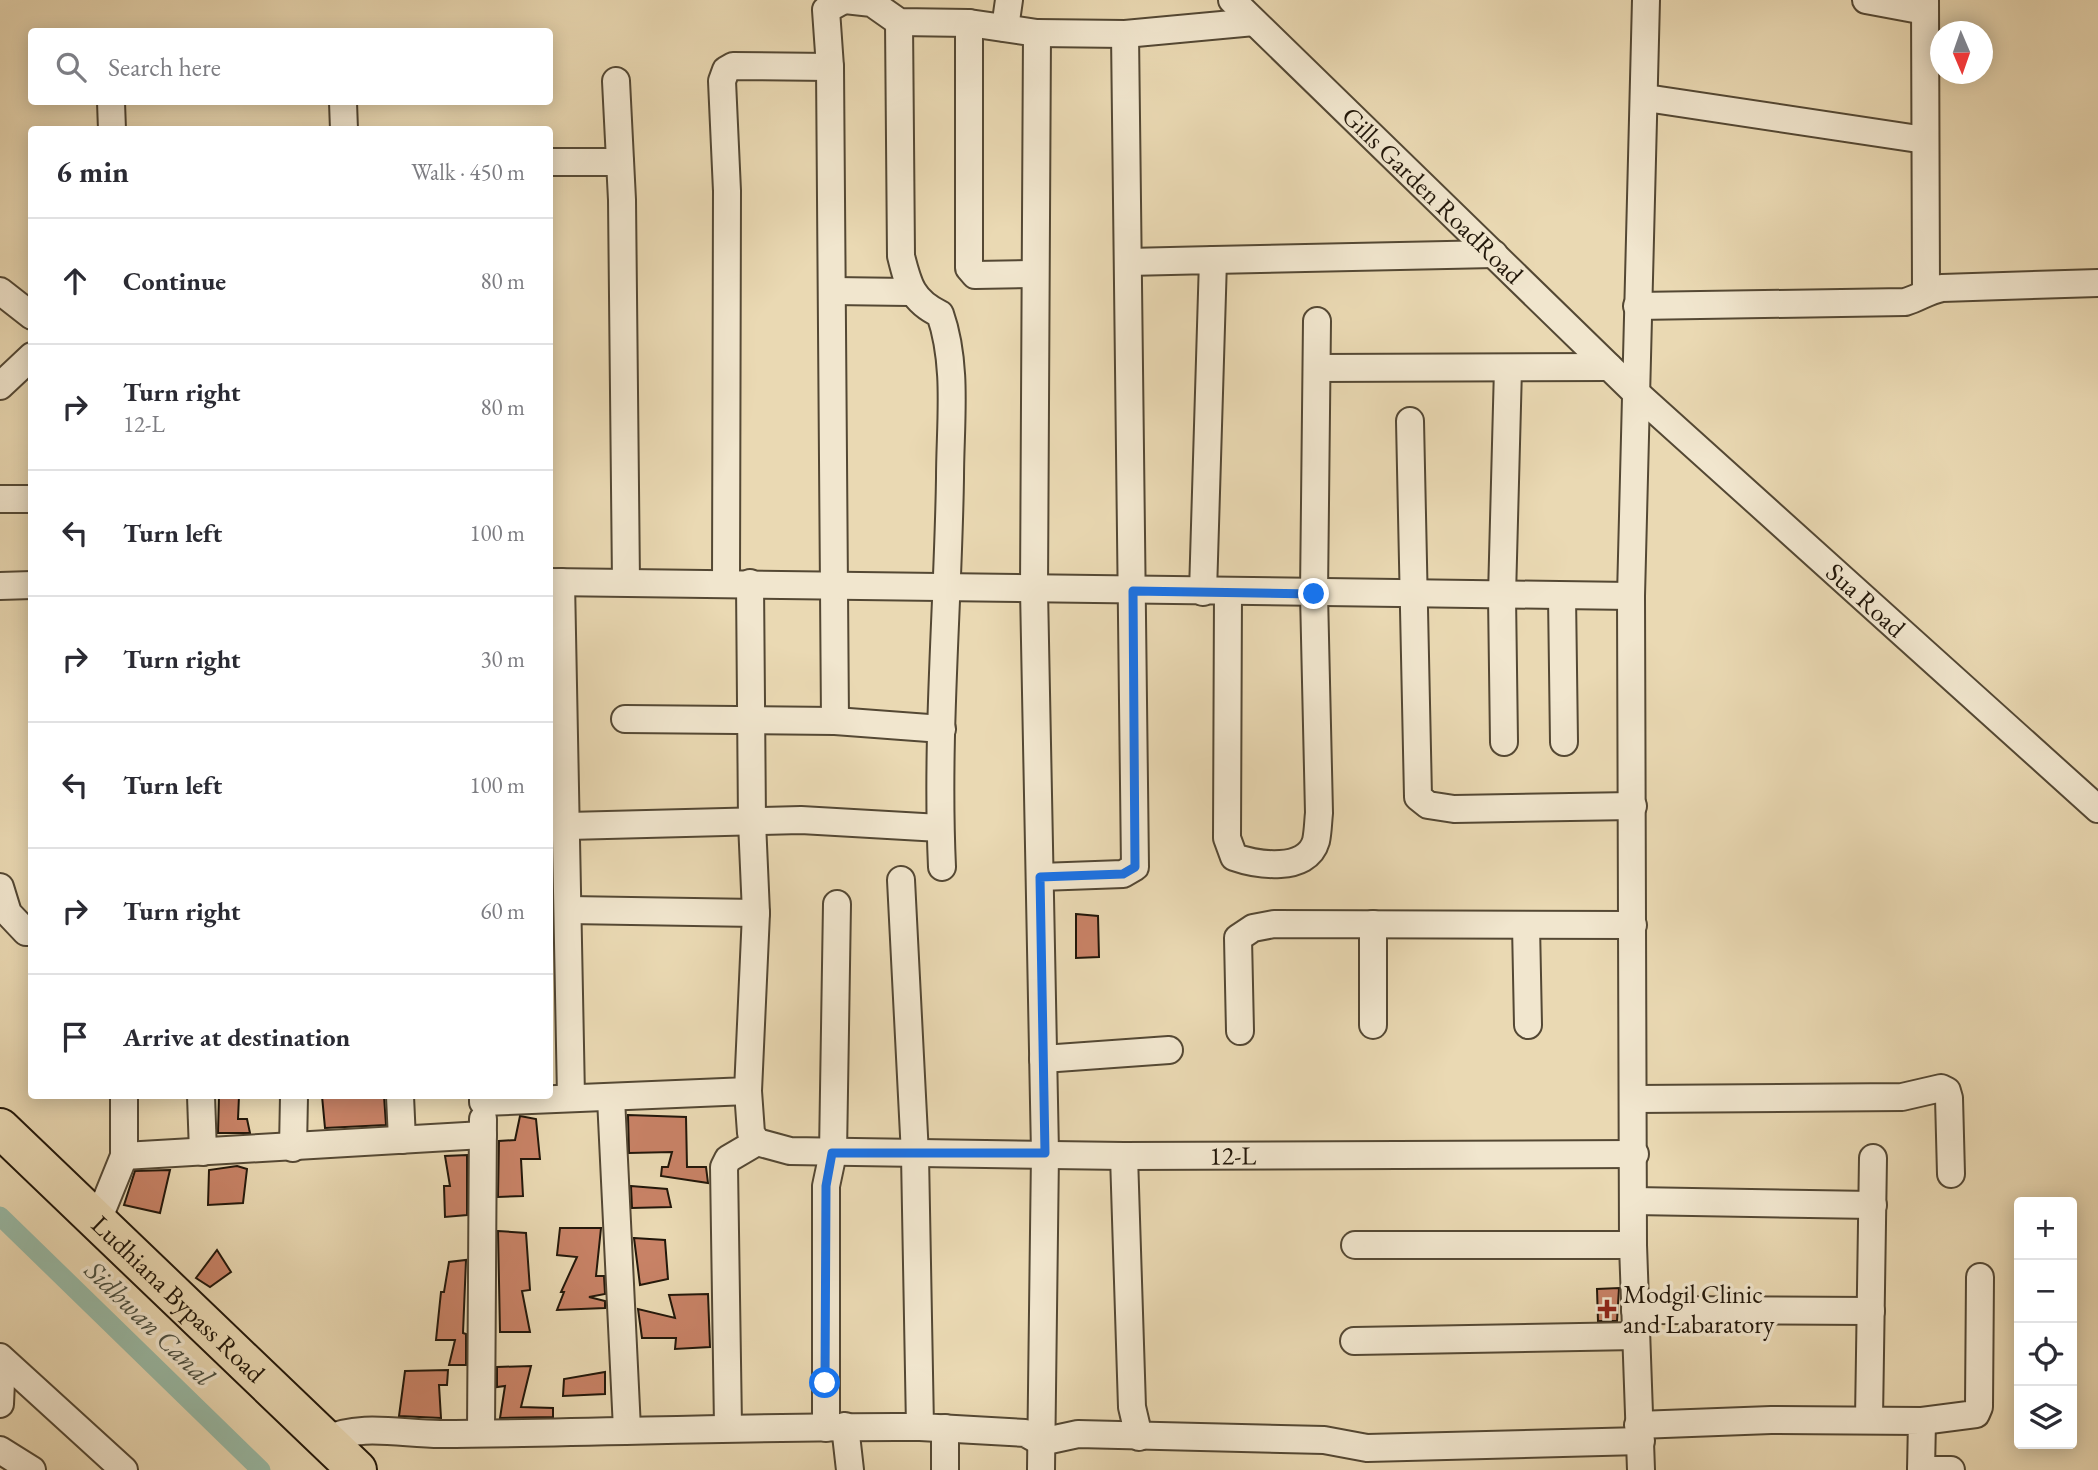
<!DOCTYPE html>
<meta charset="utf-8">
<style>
body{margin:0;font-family:"EB Garamond",serif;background:#f7f7f7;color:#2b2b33}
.controls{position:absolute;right:21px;bottom:21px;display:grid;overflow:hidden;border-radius:7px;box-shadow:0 4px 18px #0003}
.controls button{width:63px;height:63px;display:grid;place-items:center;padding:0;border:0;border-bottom:2px solid #e1e1e2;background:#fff;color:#2b2b33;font:35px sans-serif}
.compass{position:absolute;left:1930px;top:21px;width:63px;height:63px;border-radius:50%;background:#fff;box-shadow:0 4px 18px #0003;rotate:178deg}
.stop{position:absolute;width:21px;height:21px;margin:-16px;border:5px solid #1a73e8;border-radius:50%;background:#fff}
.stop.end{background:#1a73e8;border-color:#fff;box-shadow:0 2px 7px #0008}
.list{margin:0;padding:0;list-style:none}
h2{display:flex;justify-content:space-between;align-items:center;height:91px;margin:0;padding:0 28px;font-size:30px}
h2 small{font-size:23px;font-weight:400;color:#7c7c81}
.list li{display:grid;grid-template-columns:46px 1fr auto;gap:21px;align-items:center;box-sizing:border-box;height:126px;padding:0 28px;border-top:2px solid #e1e1e2}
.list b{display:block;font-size:26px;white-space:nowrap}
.list p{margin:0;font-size:23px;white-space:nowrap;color:#7c7c81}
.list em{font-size:23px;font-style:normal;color:#7c7c81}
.icon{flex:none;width:38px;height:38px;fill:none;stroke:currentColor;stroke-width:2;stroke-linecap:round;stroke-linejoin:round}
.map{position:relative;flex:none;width:2098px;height:1470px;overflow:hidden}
.search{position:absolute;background:#fff;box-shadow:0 4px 18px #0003;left:28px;top:28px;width:525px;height:77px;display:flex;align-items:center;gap:18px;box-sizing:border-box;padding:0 24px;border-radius:7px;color:#7c7c81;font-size:26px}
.panel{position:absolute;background:#fff;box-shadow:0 4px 18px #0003;left:28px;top:126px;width:525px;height:973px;border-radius:7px}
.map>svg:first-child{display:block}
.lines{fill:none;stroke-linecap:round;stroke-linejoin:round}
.canal{stroke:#99bba7;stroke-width:19}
.building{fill:#c88266;stroke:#22170a;stroke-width:2}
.minor-casing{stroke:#544834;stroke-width:30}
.highway-casing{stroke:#22170a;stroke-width:42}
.minor{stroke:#f1e6ce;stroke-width:26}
.highway{stroke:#ead9b3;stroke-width:38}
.route{stroke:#1a73e8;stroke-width:9}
.poi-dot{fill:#8f2418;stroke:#f1e6ce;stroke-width:2.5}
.labels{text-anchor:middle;stroke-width:7;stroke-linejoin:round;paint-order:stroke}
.street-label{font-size:26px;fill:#22170a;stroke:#f1e6ce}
.poi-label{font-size:26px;fill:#22170a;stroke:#f1e6ce;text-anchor:start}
.water-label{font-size:28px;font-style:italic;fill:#4c5041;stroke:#f1e6ce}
</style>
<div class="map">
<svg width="2098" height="1470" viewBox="0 0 2098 1470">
<rect width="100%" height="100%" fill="#ead9b3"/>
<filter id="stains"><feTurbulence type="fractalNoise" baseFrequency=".00286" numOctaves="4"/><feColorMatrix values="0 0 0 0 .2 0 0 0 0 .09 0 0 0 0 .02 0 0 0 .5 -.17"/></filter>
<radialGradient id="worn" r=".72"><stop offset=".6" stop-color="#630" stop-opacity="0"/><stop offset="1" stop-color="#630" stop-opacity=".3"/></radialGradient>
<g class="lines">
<polyline class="canal" points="0,1216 261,1470"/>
</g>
<g class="building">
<polygon points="1076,914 1098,916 1099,957 1076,958"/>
<polygon points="219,1096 239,1096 238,1119 247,1119 250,1133 218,1133"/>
<polygon points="322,1096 384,1096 386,1125 325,1128"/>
<polygon points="628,1115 686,1117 687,1167 706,1167 708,1183 661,1176 662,1167 668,1167 672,1152 629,1153"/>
<polygon points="520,1116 536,1119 540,1159 521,1159 523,1196 498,1197 499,1141 515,1140"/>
<polygon points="467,1155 467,1215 445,1217 444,1186 450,1186 445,1156"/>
<polygon points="237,1166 247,1169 243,1203 208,1205 209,1170"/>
<polygon points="170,1170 160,1213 124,1205 135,1171"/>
<polygon points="631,1186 667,1189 671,1207 632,1208"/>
<polygon points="560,1228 601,1228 596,1276 604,1276 605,1294 589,1297 605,1301 605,1308 557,1310 564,1292 561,1292 577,1257 557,1255"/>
<polygon points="498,1231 526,1233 530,1290 522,1291 530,1332 500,1332"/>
<polygon points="634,1238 665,1240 668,1279 640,1285"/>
<polygon points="217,1250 231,1272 210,1287 196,1278"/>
<polygon points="466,1260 463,1333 466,1334 466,1365 449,1365 455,1340 436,1340 441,1292 444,1292 449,1262"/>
<polygon points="1619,1288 1617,1321 1598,1321 1597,1289"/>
<polygon points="708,1294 710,1347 675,1349 676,1338 642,1338 638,1309 675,1318 669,1295"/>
<polygon points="531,1366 521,1407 553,1408 553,1417 500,1418 505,1386 497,1387 497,1367"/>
<polygon points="448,1370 447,1385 439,1385 441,1418 399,1416 405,1371"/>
<polygon points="605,1372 605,1394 563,1396 564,1379"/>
</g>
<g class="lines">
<defs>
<g id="minor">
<polyline points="845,0 872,3 899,22 969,23 1037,33 1034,590 1045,1153 1041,1470"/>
<path id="s1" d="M1232,0L1634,391L2098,809"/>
<polyline points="1866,0 1925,11"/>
<polyline points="1925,0 1926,291"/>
<path d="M899,22L901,256C908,284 912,301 940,314C958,365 950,425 950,478C948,607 936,737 942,867"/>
<polyline points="969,23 969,268 975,275 1033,274"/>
<polyline points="1005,28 1009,0"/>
<polyline points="1037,33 1125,34 1254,22"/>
<polyline points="830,67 835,721"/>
<polyline points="616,81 622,200 626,582"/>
<polyline points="1646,98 1925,140"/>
<polyline points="111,102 112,130"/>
<polyline points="343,102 344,130"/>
<polyline points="550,162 620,162"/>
<polyline points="1213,260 1494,254"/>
<polyline points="1128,262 1213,260 1203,592"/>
<polyline points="0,291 32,316"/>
<polyline points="833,291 909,292"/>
<path d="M1637,306L1905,302C1919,298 1927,291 1942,288L2098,283"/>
<polyline points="1317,368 1609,367"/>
<polyline points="0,386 32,356"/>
<polyline points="1410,421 1418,797 1428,805 1454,809 1633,806"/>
<polyline points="0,499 32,499"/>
<polyline points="550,582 1631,596"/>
<polyline points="561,582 571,1097"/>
<polyline points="726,582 727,191 722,81 726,70 733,66 830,67 826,10 844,0"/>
<polyline points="0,586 32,585"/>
<path d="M1228,592L1227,838L1234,857C1257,865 1307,873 1316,841C1318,832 1318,822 1319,813L1314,594L1317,321"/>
<polyline points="1562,596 1564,742"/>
<polyline points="625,719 835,721 942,729"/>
<polyline points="1504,742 1502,596 1508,368"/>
<polyline points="568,826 801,820 940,828"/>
<polyline points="1040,877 1123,874 1135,867 1125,34"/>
<polyline points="901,880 915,1155 920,1427 1025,1433 1041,1442 1078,1434 1324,1440 1367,1448 1641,1441"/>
<polyline points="0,887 8,913 26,932 32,932"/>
<polyline points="569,910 756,913"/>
<polyline points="1373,924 1373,1025"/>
<polyline points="1526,925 1528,1025"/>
<polyline points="1240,1031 1238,938 1253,928 1274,924 1633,925"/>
<polyline points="1043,1059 1169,1050"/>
<path id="s2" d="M748,1091L751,1133L757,1142L790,1151L1124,1156L1635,1154"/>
<polyline points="201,1096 203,1152"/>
<polyline points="400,1096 402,1140"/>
<polyline points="483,1096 483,1102 748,1091 756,913 752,822 750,583"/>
<polyline points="611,1098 627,1429"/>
<polyline points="1635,1099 1902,1097 1941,1088 1947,1091 1949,1098 1951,1174"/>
<polyline points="293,1148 294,1096"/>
<polyline points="124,1156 483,1135"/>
<polyline points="1124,1156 1132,1407 1139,1437"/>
<polyline points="1634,1201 1873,1205"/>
<polyline points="98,1220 124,1156 124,1096"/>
<polyline points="1355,1245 1633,1245"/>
<polyline points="1635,1310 1871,1311"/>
<polyline points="1354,1341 1636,1336"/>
<polyline points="0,1357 124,1470"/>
<polyline points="0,1404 2,1360"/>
<polyline points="1869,1419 1873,1158"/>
<polyline points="1922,1421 1976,1414 1979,1407 1980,1277"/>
<polyline points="1638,1425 1771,1420 1922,1421 1921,1470"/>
<polyline points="728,1426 724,1167 728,1159 757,1142"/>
<polyline points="845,1426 850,1470"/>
<polyline points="826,1428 826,1186 833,1153 837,904"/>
<polyline points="481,1432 483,1119"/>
<path d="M325,1440C360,1423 402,1434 440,1434C600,1433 760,1426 920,1427"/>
<polyline points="0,1450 32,1470"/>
<polyline points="945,1470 945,1428"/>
<polyline points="1641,1470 1633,1245 1631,596 1646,0"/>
<polyline points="1921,1470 1951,1470"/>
</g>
<g id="highway">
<path id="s3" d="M0,1128L357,1470"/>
</g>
</defs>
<use href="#minor" class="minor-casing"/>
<use href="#highway" class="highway-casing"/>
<use href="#minor" class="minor"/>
<use href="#highway" class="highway"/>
</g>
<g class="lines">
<polyline class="route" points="825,1383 826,1186 832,1153 1045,1153 1040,877 1123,874 1135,867 1133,591 1314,594"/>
</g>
<path class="poi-dot" d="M1603.5 1298.5h7v7h7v7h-7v7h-7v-7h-7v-7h7z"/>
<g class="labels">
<g class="street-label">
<text dy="9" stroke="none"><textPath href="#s1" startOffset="280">Gills Garden RoadRoad</textPath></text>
<text dy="9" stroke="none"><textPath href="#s1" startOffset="873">Sua Road</textPath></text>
<text dy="9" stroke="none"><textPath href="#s2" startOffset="530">12-L</textPath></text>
<text dy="9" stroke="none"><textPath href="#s3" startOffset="247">Ludhiana Bypass Road</textPath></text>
</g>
<g class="poi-label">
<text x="1623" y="1303">Modgil Clinic<tspan x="1623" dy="30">and Labaratory</tspan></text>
</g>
<g class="water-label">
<text transform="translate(150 1323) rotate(44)" y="10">Sidhwan Canal</text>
</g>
</g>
<rect width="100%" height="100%" filter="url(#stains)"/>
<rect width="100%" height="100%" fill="url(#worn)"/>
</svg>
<div class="controls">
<button>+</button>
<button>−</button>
<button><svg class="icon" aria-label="locate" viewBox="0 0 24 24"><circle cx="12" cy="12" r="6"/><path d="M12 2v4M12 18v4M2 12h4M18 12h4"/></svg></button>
<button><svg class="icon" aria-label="layers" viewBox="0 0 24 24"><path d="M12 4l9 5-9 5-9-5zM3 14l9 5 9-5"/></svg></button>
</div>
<svg class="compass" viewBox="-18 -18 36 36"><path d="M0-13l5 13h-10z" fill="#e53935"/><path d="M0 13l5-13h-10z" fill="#7c7c81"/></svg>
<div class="stop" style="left:825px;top:1383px"></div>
<div class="stop end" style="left:1314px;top:594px"></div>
<div class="search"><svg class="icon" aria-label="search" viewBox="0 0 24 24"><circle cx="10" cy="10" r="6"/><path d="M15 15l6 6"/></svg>Search here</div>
<section class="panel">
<h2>6 min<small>Walk · 450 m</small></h2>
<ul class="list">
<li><svg class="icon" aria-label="ahead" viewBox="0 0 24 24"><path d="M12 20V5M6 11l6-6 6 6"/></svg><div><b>Continue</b></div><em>80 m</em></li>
<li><svg class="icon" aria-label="right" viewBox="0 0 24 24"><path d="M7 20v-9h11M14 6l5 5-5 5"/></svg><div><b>Turn right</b><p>12-L</p></div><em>80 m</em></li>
<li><svg class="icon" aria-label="left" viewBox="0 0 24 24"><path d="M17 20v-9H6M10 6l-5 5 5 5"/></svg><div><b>Turn left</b></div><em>100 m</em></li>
<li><svg class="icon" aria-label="right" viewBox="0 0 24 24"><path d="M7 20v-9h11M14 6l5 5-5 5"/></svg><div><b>Turn right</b></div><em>30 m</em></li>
<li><svg class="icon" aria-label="left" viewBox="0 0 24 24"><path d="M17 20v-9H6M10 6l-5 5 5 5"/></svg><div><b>Turn left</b></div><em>100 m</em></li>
<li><svg class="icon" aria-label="right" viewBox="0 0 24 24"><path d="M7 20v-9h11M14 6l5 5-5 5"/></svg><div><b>Turn right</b></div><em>60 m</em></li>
<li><svg class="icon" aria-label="arrive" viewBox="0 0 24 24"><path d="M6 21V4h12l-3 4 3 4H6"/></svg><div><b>Arrive at destination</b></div></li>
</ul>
</section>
</div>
